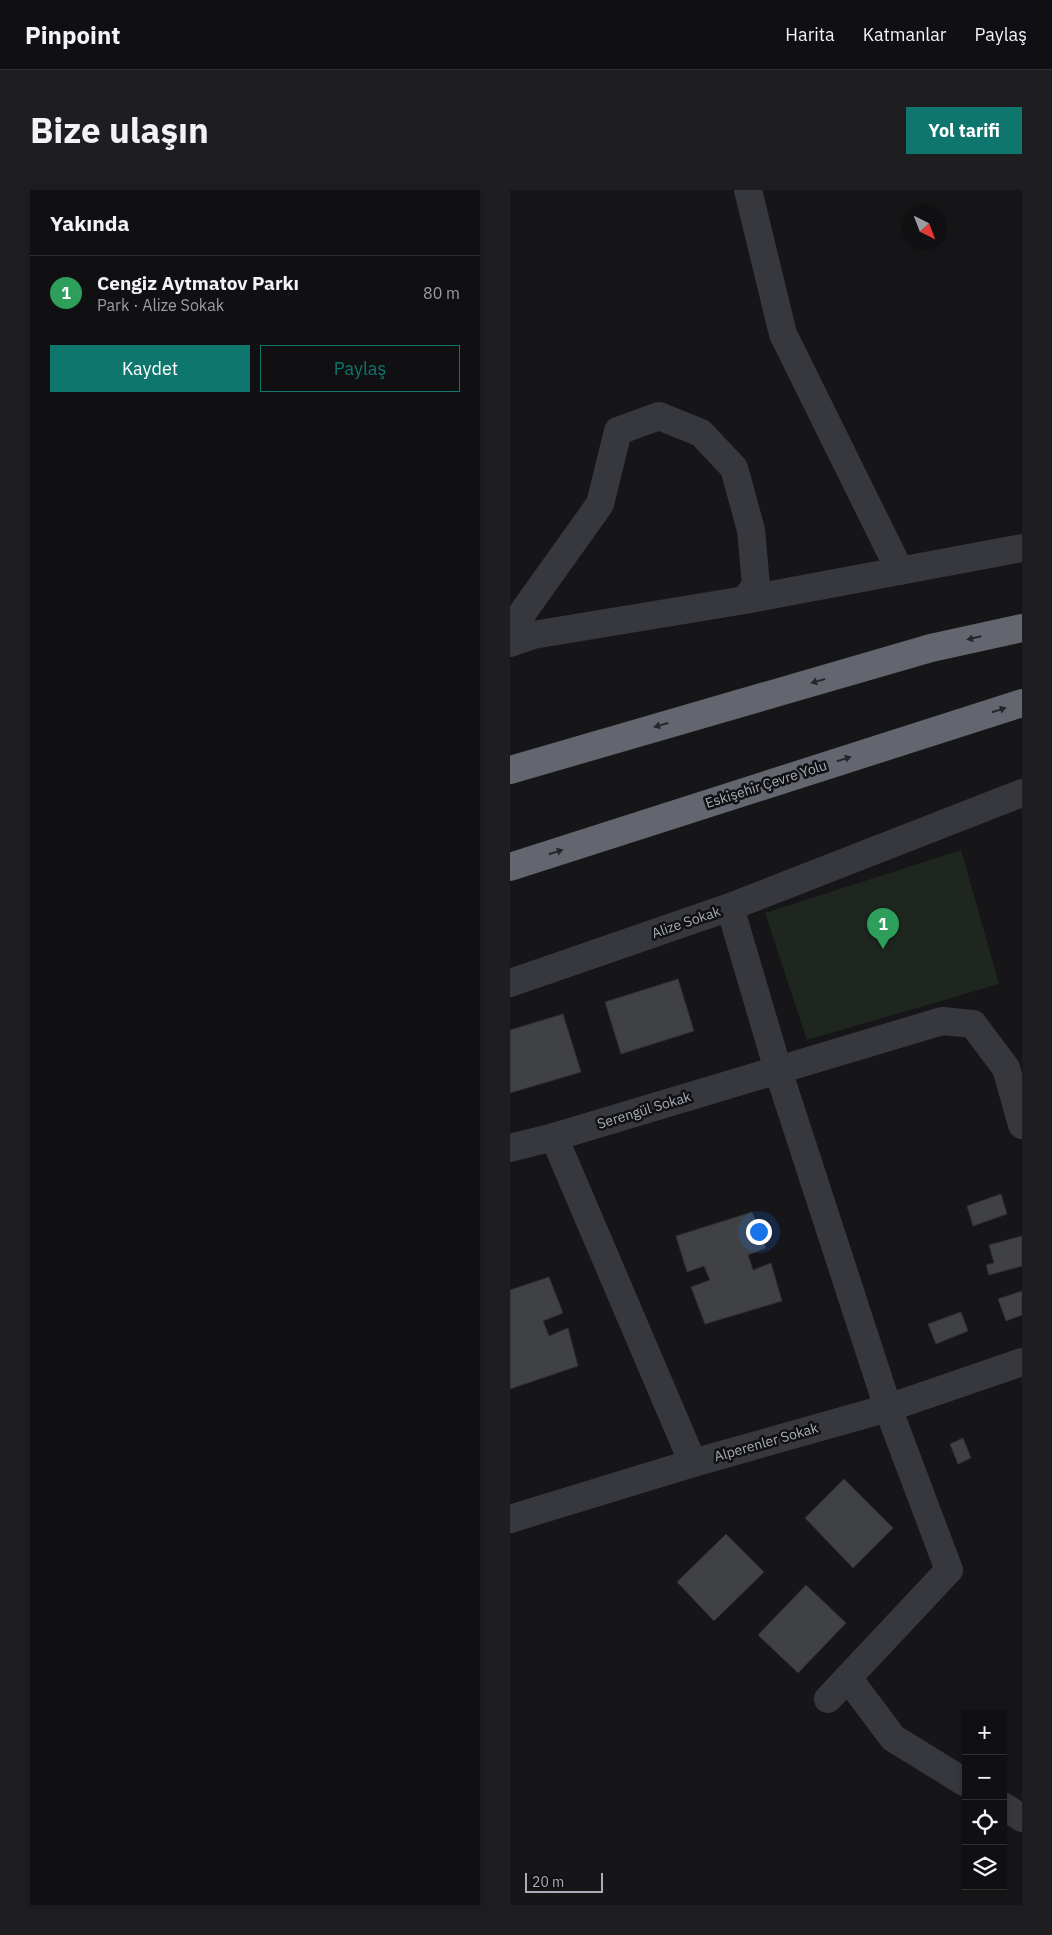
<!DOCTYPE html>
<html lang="tr">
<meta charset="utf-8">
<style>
body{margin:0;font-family:"IBM Plex Sans",sans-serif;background:#1e1e20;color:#f1f3f6}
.controls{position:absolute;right:15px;bottom:15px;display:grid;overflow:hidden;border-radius:0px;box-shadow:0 2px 8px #0003}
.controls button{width:45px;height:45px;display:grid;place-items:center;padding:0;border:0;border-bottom:1px solid #303032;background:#101012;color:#f1f3f6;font:25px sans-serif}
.compass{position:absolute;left:392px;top:15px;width:45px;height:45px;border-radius:50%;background:#101012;box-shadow:0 2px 8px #0003;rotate:138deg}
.scale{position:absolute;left:15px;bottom:12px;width:78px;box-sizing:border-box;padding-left:5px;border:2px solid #a8adb8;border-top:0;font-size:14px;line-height:18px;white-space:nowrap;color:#a8adb8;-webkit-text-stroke:4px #111113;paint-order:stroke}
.you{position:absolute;left:248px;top:1041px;width:18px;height:18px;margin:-12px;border:4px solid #fff;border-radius:50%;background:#1a73e8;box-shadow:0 0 0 8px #1a73e833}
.badge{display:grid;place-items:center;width:32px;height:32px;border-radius:50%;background:#0f766e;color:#fff;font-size:16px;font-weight:700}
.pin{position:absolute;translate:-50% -41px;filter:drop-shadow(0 1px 2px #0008)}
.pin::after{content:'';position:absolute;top:26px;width:18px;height:15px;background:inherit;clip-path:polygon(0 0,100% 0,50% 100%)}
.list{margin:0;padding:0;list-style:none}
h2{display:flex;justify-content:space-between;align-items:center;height:65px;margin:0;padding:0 20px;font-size:21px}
h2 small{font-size:16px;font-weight:400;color:#9c9d9f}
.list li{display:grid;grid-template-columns:32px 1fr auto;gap:15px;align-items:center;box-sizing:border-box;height:75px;padding:0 20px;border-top:1px solid #303032}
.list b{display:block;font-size:19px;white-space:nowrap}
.list p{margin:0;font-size:16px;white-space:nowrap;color:#9c9d9f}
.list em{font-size:16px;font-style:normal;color:#9c9d9f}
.actions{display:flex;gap:10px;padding:15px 20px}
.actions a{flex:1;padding:11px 0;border:1px solid #0f766e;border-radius:0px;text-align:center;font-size:18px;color:#0f766e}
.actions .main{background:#0f766e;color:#fff}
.icon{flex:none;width:28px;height:28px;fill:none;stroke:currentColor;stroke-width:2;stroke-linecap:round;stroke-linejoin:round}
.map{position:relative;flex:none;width:512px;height:1715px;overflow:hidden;border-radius:0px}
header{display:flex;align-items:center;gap:30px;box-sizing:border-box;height:70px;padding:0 25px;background:#101012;border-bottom:1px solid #303032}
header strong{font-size:24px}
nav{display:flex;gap:28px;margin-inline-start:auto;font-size:18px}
.intro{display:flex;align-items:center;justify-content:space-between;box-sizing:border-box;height:120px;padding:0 30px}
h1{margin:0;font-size:35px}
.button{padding:12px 22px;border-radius:0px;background:#0f766e;color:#fff;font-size:18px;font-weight:700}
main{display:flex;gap:30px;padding:0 30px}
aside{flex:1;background:#101012;border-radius:0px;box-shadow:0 2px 8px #0003}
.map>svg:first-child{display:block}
.green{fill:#1e261f}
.building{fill:#404145;stroke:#303034}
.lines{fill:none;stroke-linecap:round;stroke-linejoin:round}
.minor{stroke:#37383d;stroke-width:28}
.highway{stroke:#63666e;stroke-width:28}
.oneway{fill:#26262a}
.labels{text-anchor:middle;stroke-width:5;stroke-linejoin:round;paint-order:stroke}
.street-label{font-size:14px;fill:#a8adb8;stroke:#111113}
</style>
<header>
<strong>Pinpoint</strong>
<nav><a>Harita</a><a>Katmanlar</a><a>Paylaş</a></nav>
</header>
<div class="intro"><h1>Bize ulaşın</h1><a class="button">Yol tarifi</a></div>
<main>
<aside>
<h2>Yakında<small></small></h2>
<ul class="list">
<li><span class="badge" style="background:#2e9e5b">1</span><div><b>Cengiz Aytmatov Parkı</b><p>Park · Alize Sokak</p></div><em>80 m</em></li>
</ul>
<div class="actions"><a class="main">Kaydet</a><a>Paylaş</a></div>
</aside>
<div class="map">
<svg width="512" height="1715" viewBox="0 0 512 1715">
<rect width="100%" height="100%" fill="#161618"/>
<polygon class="green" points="451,660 489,794 297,850 255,723"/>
<g class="building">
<polygon points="168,789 184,841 111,864 95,812"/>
<polygon points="53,824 71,882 0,903 0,840"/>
<polygon points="491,1004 497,1024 463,1036 457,1016"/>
<polygon points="242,1022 256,1058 238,1065 243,1080 261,1073 272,1111 195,1134 181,1097 200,1090 194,1076 177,1082 166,1046"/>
<polygon points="512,1046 512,1076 479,1085 476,1075 484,1073 479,1055"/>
<polygon points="39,1087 53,1123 33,1131 39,1146 58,1138 68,1176 0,1199 0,1100"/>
<polygon points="512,1101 512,1125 496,1131 488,1109"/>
<polygon points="451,1122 458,1141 426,1154 418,1134"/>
<polygon points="453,1248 461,1268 448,1274 440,1254"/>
<polygon points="334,1289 383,1338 343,1378 295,1328"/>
<polygon points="216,1344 254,1382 204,1431 167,1392"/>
<polygon points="296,1395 336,1433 288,1483 248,1445"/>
</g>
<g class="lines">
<g class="minor">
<polyline points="238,0 273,144 390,381"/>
<polyline points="235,410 512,358"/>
<polyline points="0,452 13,422 90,314 108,241 149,226 191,243 224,278 241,340 246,395 235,410 23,445 0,453"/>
<polyline points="220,717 512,603"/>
<polyline points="0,793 220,717 268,880 378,1218 439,1380 318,1509"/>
<polyline points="44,947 183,1273"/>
<polyline points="0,958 44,947 432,831 463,834 496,878 512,935"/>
<polyline points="0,1329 183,1273 378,1218 512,1172"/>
<polyline points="338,1488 383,1548 456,1593"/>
<polyline points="493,1616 512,1628"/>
</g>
<g class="highway">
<polyline points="0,580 421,458 512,438"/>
<polyline points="0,677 512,513"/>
</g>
</g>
<defs><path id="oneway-solid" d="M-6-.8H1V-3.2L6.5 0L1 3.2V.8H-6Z" transform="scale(1.25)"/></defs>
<g class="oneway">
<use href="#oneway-solid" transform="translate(464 448) rotate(167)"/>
<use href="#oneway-solid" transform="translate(308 491) rotate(164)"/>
<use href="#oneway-solid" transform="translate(489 520) rotate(-17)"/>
<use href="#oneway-solid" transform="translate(151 535) rotate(164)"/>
<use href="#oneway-solid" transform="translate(334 569) rotate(-17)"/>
<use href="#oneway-solid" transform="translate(46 662) rotate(-18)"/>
</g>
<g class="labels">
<g class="street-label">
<text transform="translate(256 594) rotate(-18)" y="5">Eskişehir Çevre Yolu</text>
<text transform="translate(176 732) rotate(-19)" y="5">Alize Sokak</text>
<text transform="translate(134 920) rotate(-17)" y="5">Serengül Sokak</text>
<text transform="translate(256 1252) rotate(-16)" y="5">Alperenler Sokak</text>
</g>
</g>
</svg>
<div class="controls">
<button>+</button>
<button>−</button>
<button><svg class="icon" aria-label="locate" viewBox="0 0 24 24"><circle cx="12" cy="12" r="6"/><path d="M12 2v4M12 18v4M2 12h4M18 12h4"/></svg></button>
<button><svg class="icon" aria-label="layers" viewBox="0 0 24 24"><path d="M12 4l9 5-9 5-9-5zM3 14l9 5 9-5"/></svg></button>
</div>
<svg class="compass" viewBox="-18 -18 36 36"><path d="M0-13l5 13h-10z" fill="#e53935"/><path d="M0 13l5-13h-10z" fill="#9c9d9f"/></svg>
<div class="scale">20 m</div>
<div class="you"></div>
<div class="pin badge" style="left:373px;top:759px;background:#2e9e5b">1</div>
</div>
</main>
